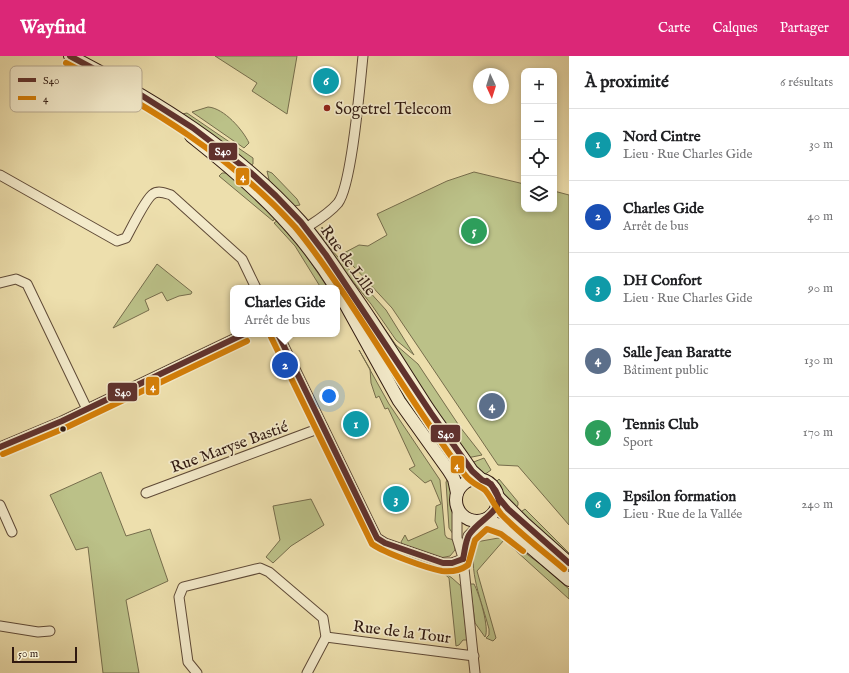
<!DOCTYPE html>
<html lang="fr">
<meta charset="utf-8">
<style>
body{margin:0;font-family:"IM FELL English",serif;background:#f6f6f6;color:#202124}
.controls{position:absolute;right:12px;top:12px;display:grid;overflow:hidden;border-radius:8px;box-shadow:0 2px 6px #0003}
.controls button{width:36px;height:36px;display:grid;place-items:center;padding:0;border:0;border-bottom:1px solid #e0e0e0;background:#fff;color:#202124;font:20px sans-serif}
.compass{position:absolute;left:473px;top:12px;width:36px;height:36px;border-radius:50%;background:#fff;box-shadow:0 2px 6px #0003;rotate:176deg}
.scale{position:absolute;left:12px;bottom:10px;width:65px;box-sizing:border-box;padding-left:4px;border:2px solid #301910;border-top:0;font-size:11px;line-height:14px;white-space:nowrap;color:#301910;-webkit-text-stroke:3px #f3eaca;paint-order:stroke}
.you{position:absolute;left:329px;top:340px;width:14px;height:14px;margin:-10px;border:3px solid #fff;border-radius:50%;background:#1a73e8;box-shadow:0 0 0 6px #1a73e833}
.badge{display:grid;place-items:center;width:26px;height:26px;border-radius:50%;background:#db2777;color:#fff;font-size:13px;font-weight:700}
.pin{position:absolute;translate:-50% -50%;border:2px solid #fff;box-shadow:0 1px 4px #0006}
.popup{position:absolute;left:230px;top:229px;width:110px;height:52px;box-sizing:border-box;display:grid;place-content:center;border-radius:8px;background:#fff;filter:drop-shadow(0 1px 3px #0005);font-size:13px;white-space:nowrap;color:#757577}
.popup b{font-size:15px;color:#202124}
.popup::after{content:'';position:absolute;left:50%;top:100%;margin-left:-8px;border:8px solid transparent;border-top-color:#fff}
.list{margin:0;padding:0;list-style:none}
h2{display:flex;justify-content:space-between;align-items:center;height:52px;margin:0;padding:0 16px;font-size:17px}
h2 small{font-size:13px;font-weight:400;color:#757577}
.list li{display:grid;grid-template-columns:26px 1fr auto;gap:12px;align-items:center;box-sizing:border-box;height:72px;padding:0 16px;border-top:1px solid #e0e0e0}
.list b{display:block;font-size:15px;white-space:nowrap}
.list p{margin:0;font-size:13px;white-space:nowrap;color:#757577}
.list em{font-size:13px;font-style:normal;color:#757577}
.icon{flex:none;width:22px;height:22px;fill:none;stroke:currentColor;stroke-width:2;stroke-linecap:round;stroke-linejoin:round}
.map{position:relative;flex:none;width:569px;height:617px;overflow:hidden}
header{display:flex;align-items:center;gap:24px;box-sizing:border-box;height:56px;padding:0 20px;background:#db2777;color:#fff}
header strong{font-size:19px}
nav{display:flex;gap:22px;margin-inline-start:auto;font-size:14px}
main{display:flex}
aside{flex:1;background:#fff}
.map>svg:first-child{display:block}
.green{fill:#bbc188;stroke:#766d4c}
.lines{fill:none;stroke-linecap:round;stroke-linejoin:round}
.minor-casing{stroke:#5f4a37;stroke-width:11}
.secondary-casing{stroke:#301910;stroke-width:14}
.minor{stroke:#f3eaca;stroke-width:9}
.secondary{stroke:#f3eaca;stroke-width:12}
.bus-1-casing{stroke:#f3eaca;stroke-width:9}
.bus-2-casing{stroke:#f3eaca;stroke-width:9}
.bus-1{stroke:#60322d;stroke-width:6}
.bus-2{stroke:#d37e08;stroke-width:6}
.poi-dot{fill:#8f2418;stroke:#f3eaca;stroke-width:1.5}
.bus-dot{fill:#301910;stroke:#f3eaca;stroke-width:1.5}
.labels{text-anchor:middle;stroke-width:3.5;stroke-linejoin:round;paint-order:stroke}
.poi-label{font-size:16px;fill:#301910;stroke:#f3eaca;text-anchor:start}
.street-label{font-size:16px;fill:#301910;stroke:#f3eaca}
.key{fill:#f3eaca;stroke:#b8ab92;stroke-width:1}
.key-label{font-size:11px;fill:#301910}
.line-badge{stroke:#f3eaca;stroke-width:1.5}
.badge-label{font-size:11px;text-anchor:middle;font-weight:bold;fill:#fff}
</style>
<header>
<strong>Wayfind</strong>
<nav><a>Carte</a><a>Calques</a><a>Partager</a></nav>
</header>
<main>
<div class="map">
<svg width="569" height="617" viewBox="0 0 569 617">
<rect width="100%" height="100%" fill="#eddfad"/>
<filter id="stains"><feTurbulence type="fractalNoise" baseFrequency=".005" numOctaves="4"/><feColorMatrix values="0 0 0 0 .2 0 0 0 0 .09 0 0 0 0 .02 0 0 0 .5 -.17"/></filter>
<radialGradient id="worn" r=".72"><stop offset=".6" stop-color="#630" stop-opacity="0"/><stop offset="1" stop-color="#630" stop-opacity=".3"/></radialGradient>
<g class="green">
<polygon points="215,0 297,0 287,58 252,35 257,27"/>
<path d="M208,51C224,52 243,74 249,87L244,92L192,56Z"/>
<polygon points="187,57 253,102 253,108 250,110 182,58"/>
<polygon points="267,115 272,117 297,143 300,149 294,150 270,128"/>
<polygon points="474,116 524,128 524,153 554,153 554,135 569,139 569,469 518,410 498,409 392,252 342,198 359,189 368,190 387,179 377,158 447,125"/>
<polygon points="222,117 228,117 275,162 273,165 219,120"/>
<polygon points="278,164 301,192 328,232 321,232 295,190 274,167"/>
<polygon points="322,171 329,183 329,191 386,254 414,299 396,284 371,248 324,189 321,179"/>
<polygon points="157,208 192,236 191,238 179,240 167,245 162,236 145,244 149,254 113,272"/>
<polygon points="357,249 461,404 451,411 418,370 352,251"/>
<polygon points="368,249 396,289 418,308 460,371 482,399 467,402"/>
<polygon points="359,294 389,348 440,424 445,479 447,482 454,484 455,494 450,500 440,502 403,489 401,486 405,479 408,485 438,472 435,465 436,450 441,448 431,424 425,427 409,413 415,410 388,352 385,353 379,340 376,342 371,327 370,313"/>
<polygon points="484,402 491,414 484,419 471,407"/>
<polygon points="101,416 126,480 150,473 168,525 126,544 139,617 103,617 88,491 76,494 50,439"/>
<polygon points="449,421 453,455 453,478 449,472 446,426"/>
<polygon points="499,423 518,446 518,449 515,453 503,440 501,432 496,426"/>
<polygon points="311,443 324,469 291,490 273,507 266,501 280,484 273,450"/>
<polygon points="525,453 569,497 569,503 518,458"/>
<path d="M504,481L540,508L569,533V543L504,484L477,515L496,582L493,585L486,582L489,579V573C482,546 467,513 476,486Z"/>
<polygon points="439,513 452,522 461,530 467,584 463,584 459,589 456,590 449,522"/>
<path d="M470,528H474C479,537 490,573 485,581L475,567Z"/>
</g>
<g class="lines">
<defs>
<g id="minor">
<path d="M0,119L117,185L126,182C131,173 146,142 153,138C158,134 165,137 171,139L242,203L256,232"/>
<path d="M301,175C313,167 328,159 338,147C352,129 360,28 363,0"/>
<polyline points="0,227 16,223 27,228 86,351"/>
<polyline points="278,278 377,482 385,487 443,507 452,507 463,503"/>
<polyline points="0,391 62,365 244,278"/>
<polyline points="146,437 323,371"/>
<polyline points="0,449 12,476"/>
<polyline points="457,452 457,482 463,502"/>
<polyline points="0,570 38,576 50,575"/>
<polyline points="326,581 474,600"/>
<polyline points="197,617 188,606 179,541 183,531 260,512 269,516 323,562 326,581 307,617"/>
<polyline points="475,617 463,503 468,480 483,465"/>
</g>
<g id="secondary">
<path d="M70,0C155,44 237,94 301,166C319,187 334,210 349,232C376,270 400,309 425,348C440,371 457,392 472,415L482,424"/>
<path d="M191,80C248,125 298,170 336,232"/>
<polyline points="337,233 399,345 449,415 454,423 457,437"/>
<circle cx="477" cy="444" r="21"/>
<polyline points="498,441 524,467 569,507"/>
<polyline points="485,464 508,472 569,524"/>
</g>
</defs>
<use href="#minor" class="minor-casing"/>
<use href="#secondary" class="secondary-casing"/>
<use href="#minor" class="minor"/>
<use href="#secondary" class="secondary"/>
<defs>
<g id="bus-1">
<polyline points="70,0 133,34 193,72 250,116 276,140 301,166 326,199 431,357 472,415 482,424 491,428 498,441 508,453 569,507"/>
<polyline points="278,278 377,482 385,487 443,507 452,507 463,503"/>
<polyline points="0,391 62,365 244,278"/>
<path d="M463,503C465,495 465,486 469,479C481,460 517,451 487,425"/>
</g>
<g id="bus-2">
<path d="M66,7C150,51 231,100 295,171C312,191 327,214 342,235C383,296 420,360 465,419C471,427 478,429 485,434C489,438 496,452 501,458C520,478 543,495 564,513"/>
<path d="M271,281L372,488C385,497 426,512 442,515C451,516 461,514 468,509L475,484L487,473L501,478L523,495"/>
<polyline points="3,398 65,372 247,285"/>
</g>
</defs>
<use href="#bus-1" class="bus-1-casing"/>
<use href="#bus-2" class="bus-2-casing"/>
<use href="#bus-1" class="bus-1"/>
<use href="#bus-2" class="bus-2"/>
</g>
<circle class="poi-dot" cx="327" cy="52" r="4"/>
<circle class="bus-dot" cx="63" cy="373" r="3.5"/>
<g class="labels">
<g class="poi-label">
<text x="335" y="58">Sogetrel Telecom</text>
</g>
<g class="street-label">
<text transform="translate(349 204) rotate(54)" y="6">Rue de Lille</text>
<text transform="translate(229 390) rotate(-20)" y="6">Rue Maryse Bastié</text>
<text transform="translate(402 575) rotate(7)" y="6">Rue de la Tour</text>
</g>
</g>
<rect x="10" y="10" width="132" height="46" rx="6" class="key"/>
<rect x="18" y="22" width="18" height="4" fill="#60322d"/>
<rect x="18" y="40" width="18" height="4" fill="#d37e08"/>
<g class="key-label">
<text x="43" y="28">S40</text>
<text x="43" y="46">4</text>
</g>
<g class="line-badge">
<rect x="208" y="86" width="30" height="19" rx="4" fill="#60322d"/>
<rect x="235" y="111" width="15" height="19" rx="4" fill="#d37e08"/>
<rect x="145" y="320" width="15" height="20" rx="4" fill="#d37e08"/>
<rect x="107" y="326" width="31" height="20" rx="4" fill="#60322d"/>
<rect x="430" y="368" width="31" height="19" rx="4" fill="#60322d"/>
<rect x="450" y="399" width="15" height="19" rx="4" fill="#d37e08"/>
</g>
<g class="badge-label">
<text x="223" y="99">S40</text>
<text x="243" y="124">4</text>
<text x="153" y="334">4</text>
<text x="123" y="340">S40</text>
<text x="446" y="382">S40</text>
<text x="457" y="413">4</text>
</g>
<rect width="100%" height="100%" filter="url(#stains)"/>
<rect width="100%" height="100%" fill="url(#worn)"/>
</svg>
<div class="controls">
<button>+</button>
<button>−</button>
<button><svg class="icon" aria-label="locate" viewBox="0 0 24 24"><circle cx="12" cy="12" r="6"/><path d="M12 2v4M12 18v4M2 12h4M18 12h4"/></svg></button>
<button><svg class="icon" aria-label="layers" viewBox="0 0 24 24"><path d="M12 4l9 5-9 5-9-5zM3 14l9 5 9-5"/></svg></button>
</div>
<svg class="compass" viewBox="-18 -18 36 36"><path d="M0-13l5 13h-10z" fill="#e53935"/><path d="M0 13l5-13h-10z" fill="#757577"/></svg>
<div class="scale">50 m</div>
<div class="you"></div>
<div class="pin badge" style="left:356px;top:368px;background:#0f9aa8">1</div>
<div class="pin badge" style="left:285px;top:309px;background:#1a4fb4">2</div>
<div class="popup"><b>Charles Gide</b>Arrêt de bus</div>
<div class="pin badge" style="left:396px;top:443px;background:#0f9aa8">3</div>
<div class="pin badge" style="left:492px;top:350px;background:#5c6f8a">4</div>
<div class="pin badge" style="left:474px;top:175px;background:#2e9e5b">5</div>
<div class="pin badge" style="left:326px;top:25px;background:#0f9aa8">6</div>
</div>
<aside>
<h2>À proximité<small>6 résultats</small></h2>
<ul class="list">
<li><span class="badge" style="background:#0f9aa8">1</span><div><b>Nord Cintre</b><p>Lieu · Rue Charles Gide</p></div><em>30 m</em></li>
<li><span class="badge" style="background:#1a4fb4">2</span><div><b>Charles Gide</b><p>Arrêt de bus</p></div><em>40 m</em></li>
<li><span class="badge" style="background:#0f9aa8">3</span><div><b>DH Confort</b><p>Lieu · Rue Charles Gide</p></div><em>90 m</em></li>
<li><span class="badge" style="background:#5c6f8a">4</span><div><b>Salle Jean Baratte</b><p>Bâtiment public</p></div><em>130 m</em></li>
<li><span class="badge" style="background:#2e9e5b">5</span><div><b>Tennis Club</b><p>Sport</p></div><em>170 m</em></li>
<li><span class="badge" style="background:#0f9aa8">6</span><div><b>Epsilon formation</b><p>Lieu · Rue de la Vallée</p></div><em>240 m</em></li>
</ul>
</aside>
</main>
